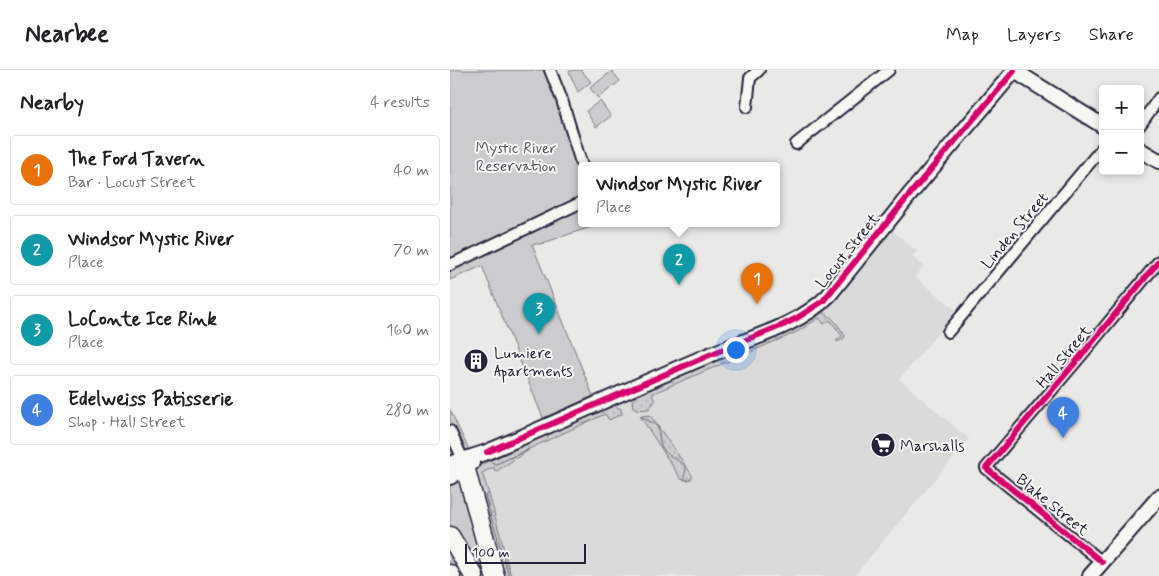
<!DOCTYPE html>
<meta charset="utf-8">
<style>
body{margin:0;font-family:Mynerve,sans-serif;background:#f6f6f6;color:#202124}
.controls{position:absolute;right:15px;top:15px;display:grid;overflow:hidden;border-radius:5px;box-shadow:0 2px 8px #0003}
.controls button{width:45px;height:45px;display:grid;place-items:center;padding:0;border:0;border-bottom:1px solid #e0e0e0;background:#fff;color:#202124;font:25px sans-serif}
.scale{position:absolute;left:15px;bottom:12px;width:121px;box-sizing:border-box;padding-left:5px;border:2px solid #22223b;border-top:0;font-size:14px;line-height:18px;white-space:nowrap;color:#22223b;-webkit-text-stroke:4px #f6f6f2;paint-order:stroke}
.you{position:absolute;left:285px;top:279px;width:18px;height:18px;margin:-12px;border:4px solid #fff;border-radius:50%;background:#1a73e8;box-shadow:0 0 0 8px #1a73e833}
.badge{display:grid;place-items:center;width:32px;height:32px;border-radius:50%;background:#d93025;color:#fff;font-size:16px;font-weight:700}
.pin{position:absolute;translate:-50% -41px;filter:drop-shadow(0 1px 2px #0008)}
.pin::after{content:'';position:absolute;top:26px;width:18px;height:15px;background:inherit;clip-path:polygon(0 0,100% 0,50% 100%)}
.popup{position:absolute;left:128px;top:92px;width:202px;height:65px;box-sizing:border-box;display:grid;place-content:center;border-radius:5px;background:#fff;filter:drop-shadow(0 1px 4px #0005);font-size:16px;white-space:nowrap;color:#757577}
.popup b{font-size:19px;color:#202124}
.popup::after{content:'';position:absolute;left:50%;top:100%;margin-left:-10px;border:10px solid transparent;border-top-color:#fff}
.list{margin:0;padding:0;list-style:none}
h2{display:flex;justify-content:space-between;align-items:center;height:65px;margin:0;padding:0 20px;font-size:21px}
h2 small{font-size:16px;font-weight:400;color:#757577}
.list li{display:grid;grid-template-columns:32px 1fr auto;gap:15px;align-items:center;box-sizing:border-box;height:70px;margin:0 10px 10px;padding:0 10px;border:1px solid #e0e0e0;border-radius:5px}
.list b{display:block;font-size:19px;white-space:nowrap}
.list p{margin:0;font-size:16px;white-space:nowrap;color:#757577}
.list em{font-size:16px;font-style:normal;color:#757577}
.map{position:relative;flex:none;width:709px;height:506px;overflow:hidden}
header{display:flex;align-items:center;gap:30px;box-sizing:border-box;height:70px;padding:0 25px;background:#fff;border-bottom:1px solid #e0e0e0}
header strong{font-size:24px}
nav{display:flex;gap:28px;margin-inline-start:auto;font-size:18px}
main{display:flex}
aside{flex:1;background:#fff}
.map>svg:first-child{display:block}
.built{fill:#dadada}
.green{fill:#ccccce;stroke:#777784}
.garden{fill:url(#garden-dots);stroke:#777784}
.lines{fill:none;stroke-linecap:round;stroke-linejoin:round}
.street-casing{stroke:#22223b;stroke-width:14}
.secondary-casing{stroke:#22223b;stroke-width:18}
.highway-casing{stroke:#22223b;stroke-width:21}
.street{stroke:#f6f6f2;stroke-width:10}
.secondary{stroke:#f6f6f2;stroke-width:14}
.highway{stroke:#f6f6f2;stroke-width:18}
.cycleway-casing{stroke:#f6f6f2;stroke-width:9}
.cycleway{stroke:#d6006c;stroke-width:6}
.labels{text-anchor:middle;stroke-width:4;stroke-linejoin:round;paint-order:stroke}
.park-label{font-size:16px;fill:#555567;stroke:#f6f6f2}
.street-label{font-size:16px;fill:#22223b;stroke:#f6f6f2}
.poi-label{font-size:16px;fill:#22223b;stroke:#f6f6f2;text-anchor:start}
</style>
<header>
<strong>Nearbee</strong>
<nav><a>Map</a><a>Layers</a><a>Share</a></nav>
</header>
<main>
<aside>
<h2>Nearby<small>4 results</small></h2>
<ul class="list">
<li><span class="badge" style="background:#e8710a">1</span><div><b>The Ford Tavern</b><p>Bar · Locust Street</p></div><em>40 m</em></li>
<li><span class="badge" style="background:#0f9aa8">2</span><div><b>Windsor Mystic River</b><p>Place</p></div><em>70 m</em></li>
<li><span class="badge" style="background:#0f9aa8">3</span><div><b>LoConte Ice Rink</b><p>Place</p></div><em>160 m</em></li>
<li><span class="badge" style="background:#3f7fe0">4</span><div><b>Edelweiss Patisserie</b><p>Shop · Hall Street</p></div><em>280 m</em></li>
</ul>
</aside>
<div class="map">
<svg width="709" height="506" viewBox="0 0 709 506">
<defs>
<pattern id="garden-dots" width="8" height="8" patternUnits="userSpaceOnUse" patternTransform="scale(1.25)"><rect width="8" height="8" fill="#ccccce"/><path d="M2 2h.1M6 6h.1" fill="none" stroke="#afafb2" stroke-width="1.8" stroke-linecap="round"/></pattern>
</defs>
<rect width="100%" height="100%" fill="#e9e9e7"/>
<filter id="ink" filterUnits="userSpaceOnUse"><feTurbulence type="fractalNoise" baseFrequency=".02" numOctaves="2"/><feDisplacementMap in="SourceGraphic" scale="10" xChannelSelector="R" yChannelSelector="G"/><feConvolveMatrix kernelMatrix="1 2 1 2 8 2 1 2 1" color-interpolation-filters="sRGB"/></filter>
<g filter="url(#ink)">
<polygon class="built" points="439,158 467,181 462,187 474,196 465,207 506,240 471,284 449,309 519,369 404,506 51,506 27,398 232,304 339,259"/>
<g class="green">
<polygon points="0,0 107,0 121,38 138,96 132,96 132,154 150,154 90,174 82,174 143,326 93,348 32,196 0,210"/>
<polygon points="122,0 131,0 141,12 128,22 119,2"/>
<polygon points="162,1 170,11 148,28 140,18"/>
<polygon points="150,31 161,46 146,57 136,41"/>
<polygon points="0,340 21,384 25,402 30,395 39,391 46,394 79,380 45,402 44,397 32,403 39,424 35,426 59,506 0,506"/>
<path d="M190,346L207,356C210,363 208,370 212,377C216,386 229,388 237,399L234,407L239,411L231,409Z"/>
</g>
<g class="garden">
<path d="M369,242C382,243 388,256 395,266L394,268L387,272V270L392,266L380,250L374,254L369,248L347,262L206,322L202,325L205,331L199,339L188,340L183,337L182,331L187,325Z"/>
<polygon points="163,335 171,339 172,344 159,350 155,344 46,394 39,391"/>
<path d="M200,345L242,405V408L239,410H236L234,407L236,399C229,388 221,389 214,380C208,373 211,364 207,356L191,346Z"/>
<polygon points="39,424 61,506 59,506 35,425"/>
</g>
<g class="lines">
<defs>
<g id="street">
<polyline points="100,0 112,30 132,96"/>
<polyline points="297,37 300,8 309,0"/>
<polyline points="690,55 709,28"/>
<polyline points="346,74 439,0"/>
<polyline points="0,195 132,132"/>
<polyline points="498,262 653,77"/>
<polyline points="0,361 15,394"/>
<polyline points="652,492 536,398 635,281 709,191"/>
</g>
<g id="secondary">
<polyline points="563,0 653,56"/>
<polyline points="690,80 709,91"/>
<path d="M0,394L37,382C111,351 183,317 257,286C297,269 348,257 379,225L461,123L564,1"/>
<polyline points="0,407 22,393"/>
<polyline points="640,506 709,427"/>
</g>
<g id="highway">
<polyline points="15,397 45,506"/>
<polyline points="0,466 24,506"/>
<polyline points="0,504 1,506"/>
</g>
</defs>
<use href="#street" class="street-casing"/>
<use href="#secondary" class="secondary-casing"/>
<use href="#highway" class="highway-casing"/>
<use href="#street" class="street"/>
<use href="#secondary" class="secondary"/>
<use href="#highway" class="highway"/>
<defs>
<g id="cycleway">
<polyline points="37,382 257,286 333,255 347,248 373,231 461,123 564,1"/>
<polyline points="652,492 536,398 635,281 709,191"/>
</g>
</defs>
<use href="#cycleway" class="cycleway-casing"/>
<use href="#cycleway" class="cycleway"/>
</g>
</g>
<defs>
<symbol id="building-disc" viewBox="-11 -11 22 22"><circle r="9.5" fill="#22223b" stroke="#f6f6f2"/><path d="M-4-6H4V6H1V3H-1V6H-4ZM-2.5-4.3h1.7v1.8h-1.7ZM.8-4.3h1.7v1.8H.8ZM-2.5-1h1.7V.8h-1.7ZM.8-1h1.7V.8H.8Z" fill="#fff"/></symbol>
<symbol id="supermarket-disc" viewBox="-11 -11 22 22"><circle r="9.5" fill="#22223b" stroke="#f6f6f2"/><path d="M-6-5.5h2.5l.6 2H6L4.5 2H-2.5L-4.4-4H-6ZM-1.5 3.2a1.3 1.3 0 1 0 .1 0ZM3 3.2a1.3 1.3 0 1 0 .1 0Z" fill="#fff"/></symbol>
</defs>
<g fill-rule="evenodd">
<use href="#building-disc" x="12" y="277" width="28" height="28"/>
<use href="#supermarket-disc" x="419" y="361" width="28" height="28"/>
</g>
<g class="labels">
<g class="park-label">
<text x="66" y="83">Mystic River<tspan x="66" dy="18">Reservation</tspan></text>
</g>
<g class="street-label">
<text transform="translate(564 160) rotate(-50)" y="6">Linden Street</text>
<text transform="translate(397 180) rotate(-51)" y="6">Locust Street</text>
<text transform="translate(613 286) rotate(-50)" y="6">Hall Street</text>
<text transform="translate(603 434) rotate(39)" y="6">Blake Street</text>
</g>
<g class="poi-label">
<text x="44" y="288">Lumiere<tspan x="44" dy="18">Apartments</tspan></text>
<text x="450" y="381">Marshalls</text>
</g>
</g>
</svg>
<div class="controls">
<button>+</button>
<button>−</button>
</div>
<div class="scale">100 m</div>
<div class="you"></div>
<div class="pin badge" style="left:307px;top:234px;background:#e8710a">1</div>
<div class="pin badge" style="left:229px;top:215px;background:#0f9aa8">2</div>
<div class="popup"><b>Windsor Mystic River</b>Place</div>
<div class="pin badge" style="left:89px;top:264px;background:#0f9aa8">3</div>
<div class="pin badge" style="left:613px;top:368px;background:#3f7fe0">4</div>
</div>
</main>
